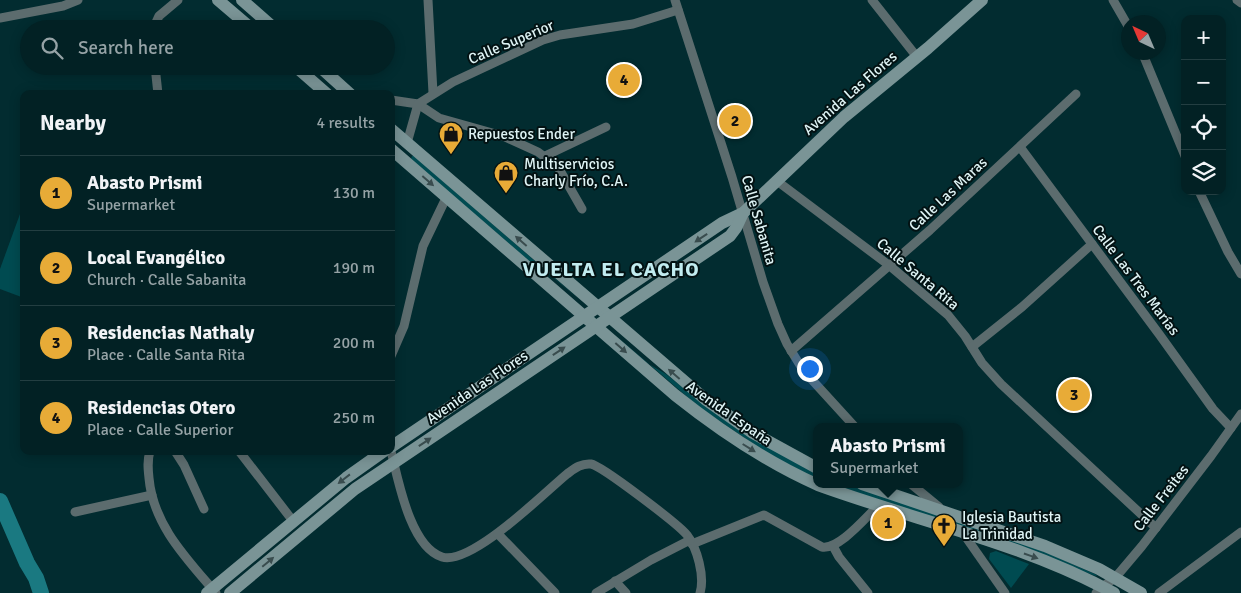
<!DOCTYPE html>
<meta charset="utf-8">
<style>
body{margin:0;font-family:Signika,sans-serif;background:#102e31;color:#f1f3f6}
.controls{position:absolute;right:15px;top:15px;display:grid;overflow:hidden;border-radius:10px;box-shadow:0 2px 12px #0003}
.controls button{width:45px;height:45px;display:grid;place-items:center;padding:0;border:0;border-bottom:1px solid #233e41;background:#022124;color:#f1f3f6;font:25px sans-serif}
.compass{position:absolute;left:1121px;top:15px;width:45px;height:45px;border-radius:50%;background:#022124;box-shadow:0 2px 12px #0003;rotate:316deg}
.you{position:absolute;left:809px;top:368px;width:18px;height:18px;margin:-12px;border:4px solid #fff;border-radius:50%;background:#1a73e8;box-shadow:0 0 0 8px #1a73e833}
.badge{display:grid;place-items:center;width:32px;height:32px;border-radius:50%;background:#e8ab37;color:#111;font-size:16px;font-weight:700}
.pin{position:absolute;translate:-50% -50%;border:2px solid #fff;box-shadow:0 1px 5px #0006}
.popup{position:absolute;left:813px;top:423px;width:150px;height:65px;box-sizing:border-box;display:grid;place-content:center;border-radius:10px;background:#022124;filter:drop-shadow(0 1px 4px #0005);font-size:16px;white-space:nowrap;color:#96a3a6}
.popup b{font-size:19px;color:#f1f3f6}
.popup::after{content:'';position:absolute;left:50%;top:100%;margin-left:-10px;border:10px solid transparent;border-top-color:#022124}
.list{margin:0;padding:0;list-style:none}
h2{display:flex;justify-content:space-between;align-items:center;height:65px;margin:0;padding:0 20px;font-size:21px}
h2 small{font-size:16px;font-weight:400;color:#96a3a6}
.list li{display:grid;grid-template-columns:32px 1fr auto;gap:15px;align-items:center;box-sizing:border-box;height:75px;padding:0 20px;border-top:1px solid #233e41}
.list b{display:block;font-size:19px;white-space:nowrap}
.list p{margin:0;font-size:16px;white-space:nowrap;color:#96a3a6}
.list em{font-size:16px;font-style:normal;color:#96a3a6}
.icon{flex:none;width:28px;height:28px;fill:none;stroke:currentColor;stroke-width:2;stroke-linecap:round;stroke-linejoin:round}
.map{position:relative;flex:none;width:1241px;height:593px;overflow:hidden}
.search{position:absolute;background:#022124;box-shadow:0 2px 12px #0003;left:20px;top:20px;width:375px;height:55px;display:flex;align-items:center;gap:12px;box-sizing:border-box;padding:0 18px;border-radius:28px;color:#96a3a6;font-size:19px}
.panel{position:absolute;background:#022124;box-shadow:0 2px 12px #0003;left:20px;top:90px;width:375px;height:365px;border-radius:10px}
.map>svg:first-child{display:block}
.green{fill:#004b51}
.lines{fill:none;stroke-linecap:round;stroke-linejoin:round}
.river{stroke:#1a7981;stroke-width:16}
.street{stroke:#5c6c6e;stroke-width:9}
.secondary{stroke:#7a9496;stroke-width:12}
.oneway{fill:#394c4e}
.labels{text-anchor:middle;stroke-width:4;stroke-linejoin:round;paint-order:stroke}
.street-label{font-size:15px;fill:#dff4f5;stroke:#031213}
.poi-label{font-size:15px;fill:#dff4f5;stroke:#031213;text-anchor:start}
.district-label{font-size:20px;font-weight:bold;letter-spacing:1px;fill:#c2ecf0;stroke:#031213}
</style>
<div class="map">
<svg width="1241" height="593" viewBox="0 0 1241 593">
<rect width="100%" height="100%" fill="#022c30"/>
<g class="green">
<polygon points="412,156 414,156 581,301 543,269 529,261 411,159"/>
<polygon points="20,214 24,216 24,298 0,289 0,269"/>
<polygon points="613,333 647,363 666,374 682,387 817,473 817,479 765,452 699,407"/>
<polygon points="830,484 847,484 1043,551 1097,575 1096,576"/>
<polygon points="996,551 1029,564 1011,588 989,559 990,553"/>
</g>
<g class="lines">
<polyline class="river" points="0,501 27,563 36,578 41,593"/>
<g class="street">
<polyline points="428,0 433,93"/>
<polyline points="675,0 732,177 763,282 778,324 787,344 803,370 855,427"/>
<polyline points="872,0 917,57"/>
<polyline points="1113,0 1128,26"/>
<polyline points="1237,0 1241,3"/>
<polyline points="0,18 63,6 78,0"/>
<polyline points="153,29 159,16 178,0"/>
<polyline points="1142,52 1185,156"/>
<polyline points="155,66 158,94"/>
<polyline points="391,100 418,104 439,118 503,136 538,152 558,167 582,209"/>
<polyline points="407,143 418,104 453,82 543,40 560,35 633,24 678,10"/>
<polyline points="1020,147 1159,334 1213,409 1231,428"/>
<polyline points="545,156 606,127"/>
<polyline points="777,181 890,266 948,315 965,336 982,363 1001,384 1156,528"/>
<polyline points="1199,191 1228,252 1241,274"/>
<polyline points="972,347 1022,307 1092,244"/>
<polyline points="791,351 930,230 1076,94"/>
<polyline points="391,356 404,326 423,246 447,196"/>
<path d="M150,451C147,461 148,469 149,478C153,525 187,559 216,593"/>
<polyline points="175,451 184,465 204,509"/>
<polyline points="239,451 293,521"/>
<path d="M391,451C398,479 410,547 442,557C471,566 544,493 567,474C574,469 581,463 591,464C602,466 678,524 687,535C697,548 705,576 700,593"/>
<polyline points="911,484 939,507"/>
<polyline points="75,512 152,495"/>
<polyline points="963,533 1005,593"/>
<polyline points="498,534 555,593"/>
<path d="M692,544L764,515L822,547C839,550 866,517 878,506"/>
<polyline points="833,546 839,557 868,593"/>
<polyline points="615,581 626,593"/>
<polyline points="596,593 651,560 690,540"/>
<polyline points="1096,593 1102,587 1115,578 1142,546 1211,456 1241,414"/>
<polyline points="1159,593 1241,532"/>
</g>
<g class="secondary">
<polyline points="218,0 252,29"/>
<polyline points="242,0 275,29"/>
<polyline points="295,66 327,94"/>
<polyline points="319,66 350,94"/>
<polyline points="391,129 705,399 753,433 817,468"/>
<path d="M391,149L675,395C719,430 766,462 818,485C917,521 1022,543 1114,593"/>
<polyline points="391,447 722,223 743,213 844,117 928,48 982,0"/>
<polyline points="862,484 1045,546 1099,569 1141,593"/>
<polyline points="207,593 346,478 384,451"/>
<polyline points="230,593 355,489 730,236 736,228 743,213"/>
</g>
</g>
<defs><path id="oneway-solid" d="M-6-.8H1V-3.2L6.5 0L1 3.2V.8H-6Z" transform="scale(1.25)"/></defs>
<g class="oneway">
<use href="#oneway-solid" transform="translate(428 181) rotate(41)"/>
<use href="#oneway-solid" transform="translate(701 238) rotate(146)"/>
<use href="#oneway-solid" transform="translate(521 241) rotate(-139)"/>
<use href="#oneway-solid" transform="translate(621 348) rotate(41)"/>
<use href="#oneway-solid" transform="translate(559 351) rotate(-34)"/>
<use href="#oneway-solid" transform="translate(674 374) rotate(-139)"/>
<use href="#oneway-solid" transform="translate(425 442) rotate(-34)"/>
<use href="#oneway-solid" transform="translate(749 448) rotate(32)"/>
<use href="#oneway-solid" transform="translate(344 479) rotate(142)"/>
<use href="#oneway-solid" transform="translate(1031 556) rotate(19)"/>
<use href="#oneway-solid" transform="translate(268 562) rotate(-40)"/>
</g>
<defs>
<symbol id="shop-pin" viewBox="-11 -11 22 30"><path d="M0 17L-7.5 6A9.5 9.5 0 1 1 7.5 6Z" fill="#e8ab37" stroke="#031213"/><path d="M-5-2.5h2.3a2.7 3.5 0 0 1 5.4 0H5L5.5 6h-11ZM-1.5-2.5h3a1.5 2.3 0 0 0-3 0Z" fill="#111"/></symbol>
<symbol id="church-pin" viewBox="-11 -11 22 30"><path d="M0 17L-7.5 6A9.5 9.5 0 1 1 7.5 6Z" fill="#e8ab37" stroke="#031213"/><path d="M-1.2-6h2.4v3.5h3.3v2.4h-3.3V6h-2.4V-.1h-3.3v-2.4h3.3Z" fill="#111"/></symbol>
</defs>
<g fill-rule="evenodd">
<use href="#shop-pin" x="437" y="120" width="28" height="38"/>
<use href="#shop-pin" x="492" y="159" width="28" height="38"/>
<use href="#church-pin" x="930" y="512" width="28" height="38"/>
</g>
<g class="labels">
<g class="street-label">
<text transform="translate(511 42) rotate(-23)" y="5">Calle Superior</text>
<text transform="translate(850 93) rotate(-41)" y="5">Avenida Las Flores</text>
<text transform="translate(948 194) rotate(-43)" y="5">Calle Las Maras</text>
<text transform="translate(759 220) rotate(74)" y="5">Calle Sabanita</text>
<text transform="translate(918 274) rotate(40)" y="5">Calle Santa Rita</text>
<text transform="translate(1136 280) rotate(53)" y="5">Calle Las Tres Marías</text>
<text transform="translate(477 387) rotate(-34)" y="5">Avenida Las Flores</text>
<text transform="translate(729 413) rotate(35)" y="5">Avenida España</text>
<text transform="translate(1161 498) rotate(-52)" y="5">Calle Freites</text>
</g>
<g class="poi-label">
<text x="468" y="139">Repuestos Ender</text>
<text x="524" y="169">Multiservicios<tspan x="524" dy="17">Charly Frío, C.A.</tspan></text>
<text x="962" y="522">Iglesia Bautista<tspan x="962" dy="17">La Trinidad</tspan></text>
</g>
<g class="district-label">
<text x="611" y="276">VUELTA EL CACHO</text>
</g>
</g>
</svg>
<div class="controls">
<button>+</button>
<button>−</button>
<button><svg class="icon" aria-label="locate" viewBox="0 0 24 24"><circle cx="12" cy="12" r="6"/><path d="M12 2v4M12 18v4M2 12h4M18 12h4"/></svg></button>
<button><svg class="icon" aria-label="layers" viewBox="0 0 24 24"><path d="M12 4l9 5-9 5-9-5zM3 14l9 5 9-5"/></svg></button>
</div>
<svg class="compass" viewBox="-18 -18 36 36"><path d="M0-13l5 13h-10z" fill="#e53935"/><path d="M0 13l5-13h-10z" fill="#96a3a6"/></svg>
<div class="you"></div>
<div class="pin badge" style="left:888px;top:523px">1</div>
<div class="popup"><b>Abasto Prismi</b>Supermarket</div>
<div class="pin badge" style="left:735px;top:121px">2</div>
<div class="pin badge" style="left:1074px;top:395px">3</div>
<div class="pin badge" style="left:624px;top:80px">4</div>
<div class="search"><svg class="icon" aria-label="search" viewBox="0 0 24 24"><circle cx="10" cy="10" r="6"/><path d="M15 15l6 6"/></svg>Search here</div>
<section class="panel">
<h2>Nearby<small>4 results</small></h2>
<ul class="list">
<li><span class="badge">1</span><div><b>Abasto Prismi</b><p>Supermarket</p></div><em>130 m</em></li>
<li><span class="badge">2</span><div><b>Local Evangélico</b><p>Church · Calle Sabanita</p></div><em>190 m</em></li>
<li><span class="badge">3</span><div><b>Residencias Nathaly</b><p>Place · Calle Santa Rita</p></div><em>200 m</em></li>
<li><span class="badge">4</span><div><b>Residencias Otero</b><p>Place · Calle Superior</p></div><em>250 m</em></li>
</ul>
</section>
</div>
